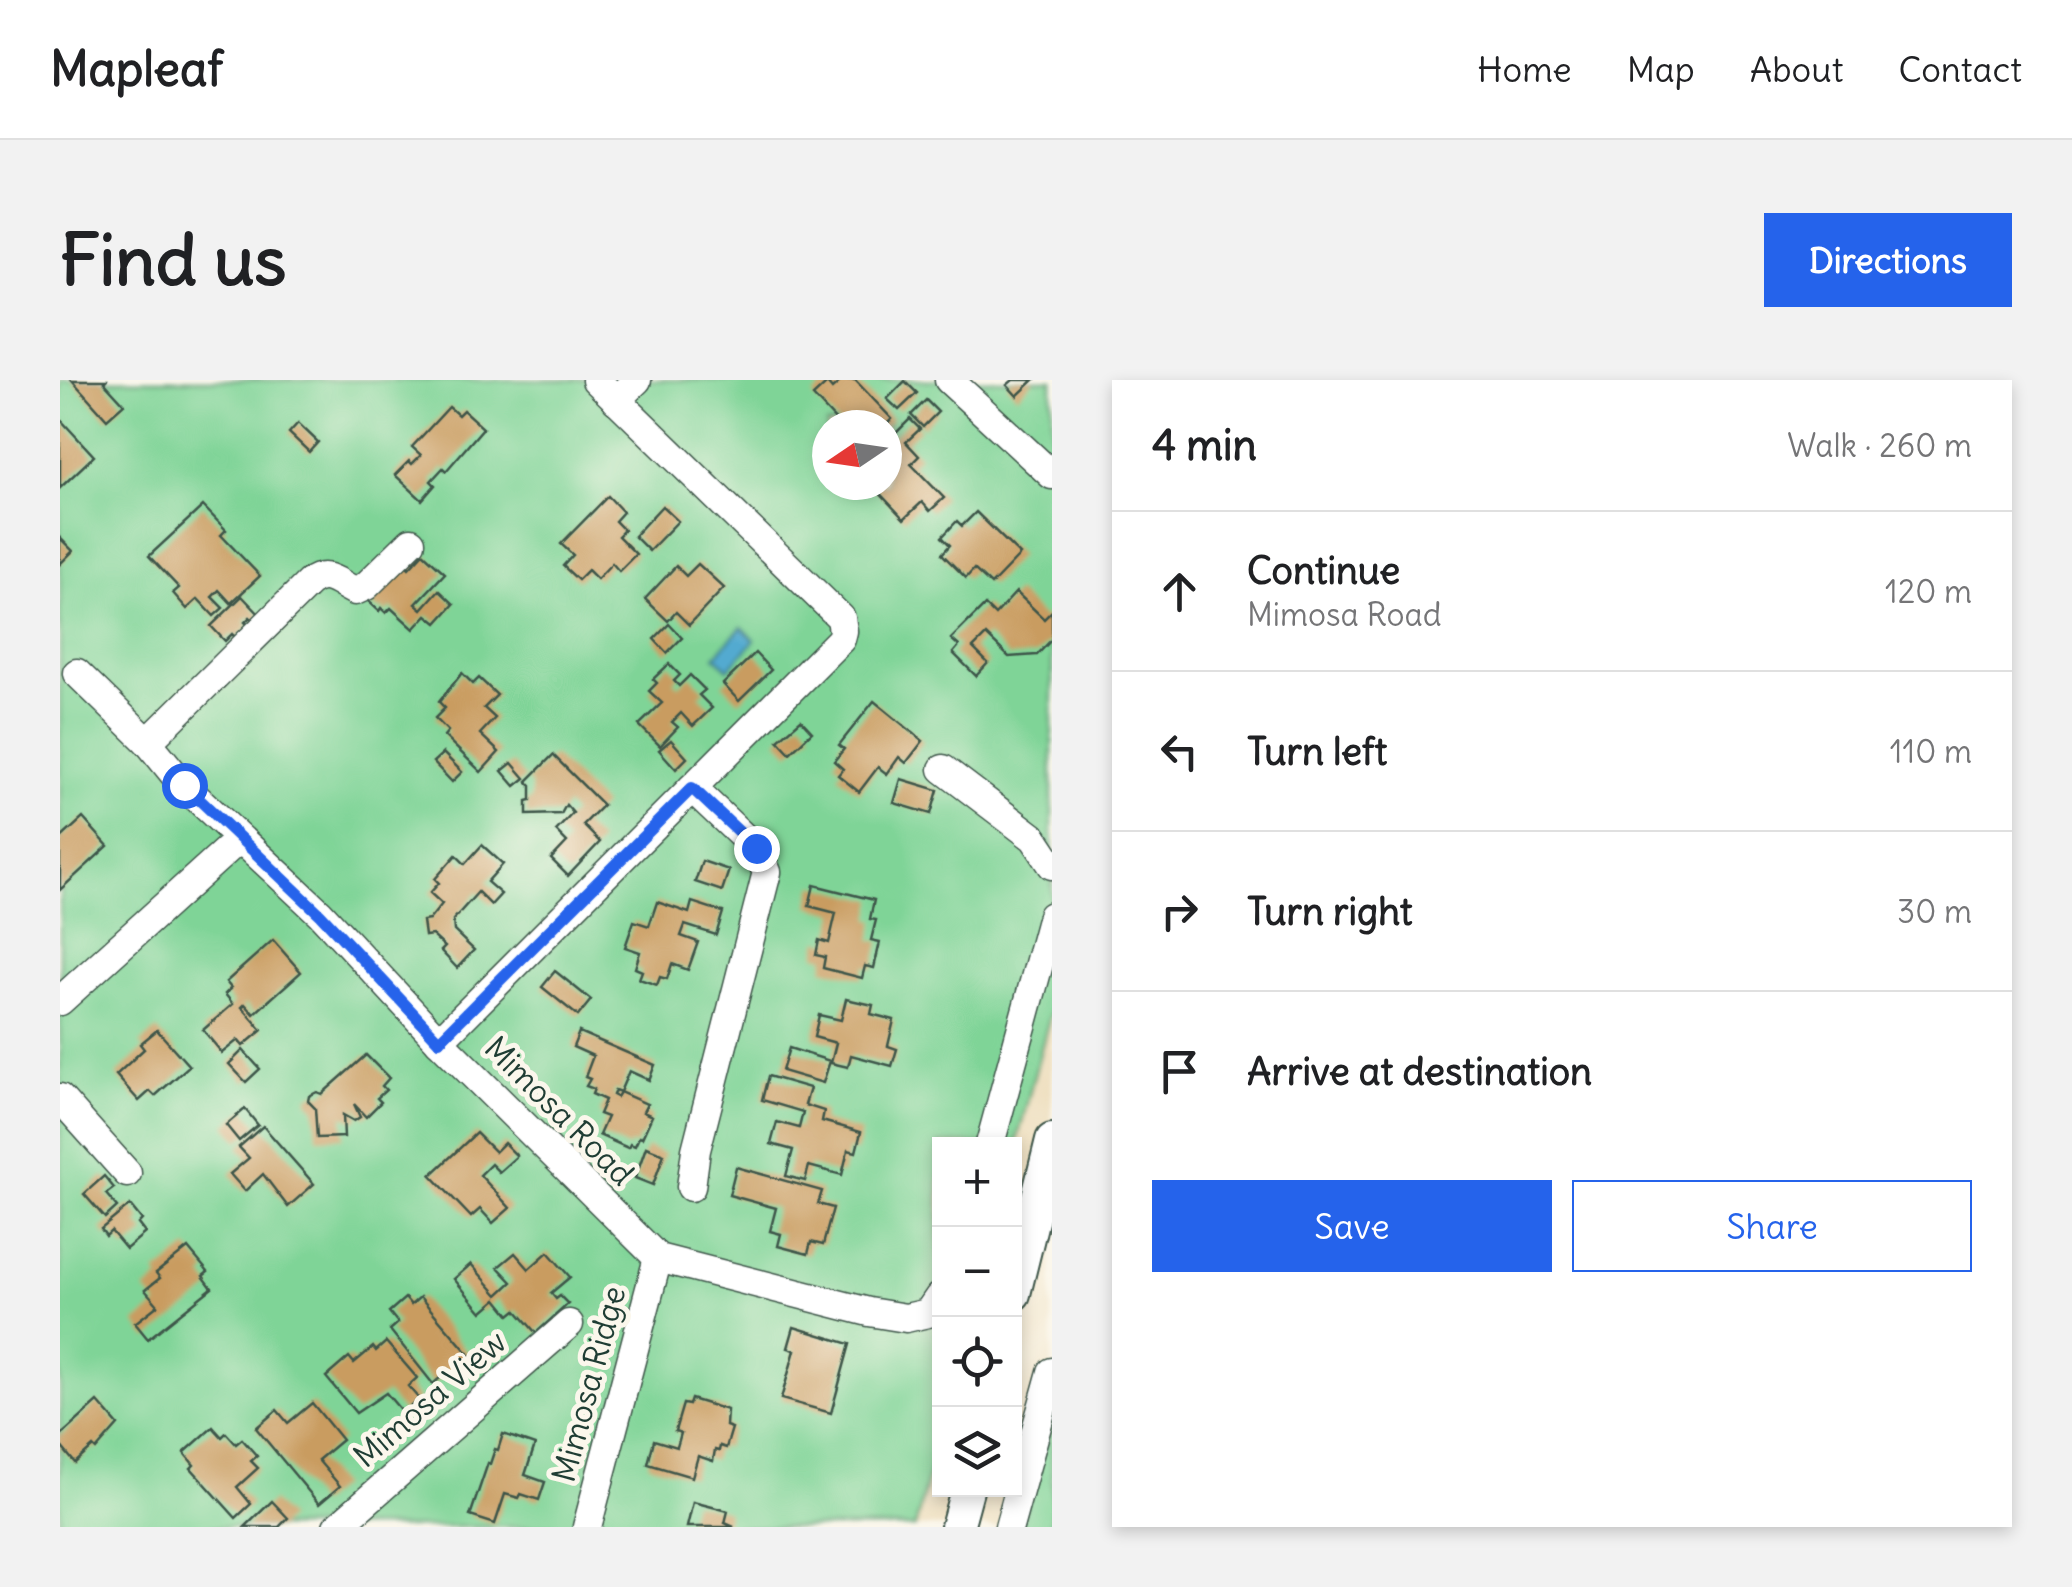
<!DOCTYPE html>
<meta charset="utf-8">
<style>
body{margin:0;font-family:Delius,sans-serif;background:#f2f2f2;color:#202124}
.controls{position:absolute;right:30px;bottom:30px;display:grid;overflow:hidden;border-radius:0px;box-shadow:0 5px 15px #0003}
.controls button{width:90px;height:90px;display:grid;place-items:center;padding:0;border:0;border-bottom:2px solid #e0e0e0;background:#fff;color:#202124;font:50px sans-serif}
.compass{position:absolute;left:752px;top:30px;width:90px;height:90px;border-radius:50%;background:#fff;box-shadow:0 5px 15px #0003;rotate:257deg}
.stop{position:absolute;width:30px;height:30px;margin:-22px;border:8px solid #2563eb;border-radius:50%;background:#fff}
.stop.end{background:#2563eb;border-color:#fff;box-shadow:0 2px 10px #0008}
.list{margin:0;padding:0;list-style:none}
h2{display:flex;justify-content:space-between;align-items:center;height:130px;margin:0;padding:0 40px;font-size:42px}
h2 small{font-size:32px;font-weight:400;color:#757577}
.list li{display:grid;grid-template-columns:65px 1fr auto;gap:30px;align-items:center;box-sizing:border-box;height:160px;padding:0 40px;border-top:2px solid #e0e0e0}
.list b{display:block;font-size:38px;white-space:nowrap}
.list p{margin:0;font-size:32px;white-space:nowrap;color:#757577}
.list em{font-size:32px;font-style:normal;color:#757577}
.actions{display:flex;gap:20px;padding:30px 40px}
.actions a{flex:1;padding:22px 0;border:2px solid #2563eb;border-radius:0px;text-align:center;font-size:35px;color:#2563eb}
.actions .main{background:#2563eb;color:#fff}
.icon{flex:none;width:55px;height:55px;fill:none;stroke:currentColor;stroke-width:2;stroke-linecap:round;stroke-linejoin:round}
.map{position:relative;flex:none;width:992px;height:1147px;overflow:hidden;border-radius:0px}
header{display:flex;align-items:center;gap:60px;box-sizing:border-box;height:140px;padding:0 50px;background:#fff;border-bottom:2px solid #e0e0e0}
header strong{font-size:48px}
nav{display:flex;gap:55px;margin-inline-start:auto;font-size:35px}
.intro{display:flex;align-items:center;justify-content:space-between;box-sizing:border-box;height:240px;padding:0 60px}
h1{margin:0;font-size:70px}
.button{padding:25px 45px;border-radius:0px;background:#2563eb;color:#fff;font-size:35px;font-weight:700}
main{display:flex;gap:60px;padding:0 60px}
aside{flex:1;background:#fff;border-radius:0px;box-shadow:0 5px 15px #0003}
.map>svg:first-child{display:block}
.green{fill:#7fd497;stroke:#4f8866;stroke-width:2.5;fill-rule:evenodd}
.water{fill:#53aad0;stroke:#397482;stroke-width:2.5}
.building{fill:#c99c60}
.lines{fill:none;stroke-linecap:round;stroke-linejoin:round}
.minor-casing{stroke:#3e5549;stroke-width:31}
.major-casing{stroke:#3e5549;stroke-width:36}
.minor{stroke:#fff;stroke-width:28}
.major{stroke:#fff;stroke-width:32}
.route{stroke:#2563eb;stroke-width:12}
.labels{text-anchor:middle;stroke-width:10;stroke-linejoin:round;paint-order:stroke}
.street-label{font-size:32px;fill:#1f3d34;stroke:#fbf7ec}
</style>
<header>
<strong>Mapleaf</strong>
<nav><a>Home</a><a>Map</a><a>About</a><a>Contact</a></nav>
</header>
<div class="intro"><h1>Find us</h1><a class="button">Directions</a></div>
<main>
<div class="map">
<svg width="992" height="1147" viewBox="0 0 992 1147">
<rect width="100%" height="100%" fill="#fbf7ec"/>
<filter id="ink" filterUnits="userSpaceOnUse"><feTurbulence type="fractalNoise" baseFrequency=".01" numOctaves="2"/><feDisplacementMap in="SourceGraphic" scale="20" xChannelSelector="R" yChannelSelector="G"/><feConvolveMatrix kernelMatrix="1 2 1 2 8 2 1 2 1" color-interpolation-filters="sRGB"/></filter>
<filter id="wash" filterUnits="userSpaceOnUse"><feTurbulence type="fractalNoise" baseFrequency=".0048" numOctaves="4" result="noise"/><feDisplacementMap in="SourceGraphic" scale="40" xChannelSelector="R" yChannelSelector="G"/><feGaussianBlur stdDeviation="2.25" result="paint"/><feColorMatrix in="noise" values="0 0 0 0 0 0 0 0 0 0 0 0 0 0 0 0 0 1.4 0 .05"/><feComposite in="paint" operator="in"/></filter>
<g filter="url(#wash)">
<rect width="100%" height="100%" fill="#efe0c1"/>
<g class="green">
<path d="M0,0H992V627L955,769L954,764H879V1055L855,1147H0ZM767,45H827V105H767Z"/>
<polygon points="992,1036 992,1147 960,1147"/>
</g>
<polygon class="water" points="682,247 695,260 668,289 655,276"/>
<g id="blocks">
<g class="building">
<polygon points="12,0 46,0 44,2 64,24 47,39"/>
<polygon points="782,0 795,0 832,39 826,45 780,45 753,16 767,3 772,9"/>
<polygon points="953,0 974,0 957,16 947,5"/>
<polygon points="845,1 857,13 839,30 827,19"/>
<polygon points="866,20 878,32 863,47 851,35"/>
<polygon points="389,27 398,35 403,30 423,48 386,91 383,88 371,101 375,105 362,120 335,95 349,81 352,84 361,75 352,67"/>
<polygon points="0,39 34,76 0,108"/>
<polygon points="850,39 860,49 846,62 859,76 851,84 884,118 870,131 862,122 844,139 812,105 827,105 827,62"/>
<polygon points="238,43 258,62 249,72 229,53"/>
<polygon points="548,116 563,132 555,141 564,150 558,156 576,174 559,191 552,183 537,199 528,190 518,200 503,186 513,175 501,164"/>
<polygon points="143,126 166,150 161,155 200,196 171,223 159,210 152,217 163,228 154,236 138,219 127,229 113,213 119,208 89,176"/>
<polygon points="602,126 618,141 589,171 574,156"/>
<polygon points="916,132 960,175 931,205 914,189 906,198 882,174 890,165 882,157 897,141 902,146"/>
<polygon points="0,158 13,171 0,184"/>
<polygon points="363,173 385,193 356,224 362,229 379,210 394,224 377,243 367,235 354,249 331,228 326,233 321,228 319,231 303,216 345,184 349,188"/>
<polygon points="638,184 664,208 629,245 616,232 608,241 585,219 616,186 626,196"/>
<polygon points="956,212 984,239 992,231 992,259 977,275 949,277 926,255 913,268 928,283 916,296 893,273 899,266 891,259 925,225 935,235"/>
<polygon points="182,216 202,237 195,242 190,237 185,242 189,246 176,258 172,254 165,261 151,246"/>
<polygon points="609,244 622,258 607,273 594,259"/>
<polygon points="695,273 711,290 679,321 663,304"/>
<polygon points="609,284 620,295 614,301 619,306 630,295 645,310 639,315 652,328 633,346 621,333 612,342 618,347 600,366 579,345 602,323 589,311 597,303 593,299"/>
<polygon points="402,293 413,304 419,298 437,315 424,328 435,338 420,354 439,372 421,392 384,356 388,351 375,338 385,328 379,322"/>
<polygon points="814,321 863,361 846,383 839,377 827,394 818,387 799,412 778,395 783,389 774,381 784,369 779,365"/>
<polygon points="741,340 752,352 730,373 718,360"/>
<polygon points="611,360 627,378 616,389 599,370"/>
<polygon points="383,373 402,392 392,402 373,382"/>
<polygon points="493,375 543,425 523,445 540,462 508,496 491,479 507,462 496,451 513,433 506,425 501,434 467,435 467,421 471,420 471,405 467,401"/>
<polygon points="452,383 465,398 455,406 442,391"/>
<polygon points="841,399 878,410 871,434 834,423"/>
<polygon points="23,438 48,466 0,510 0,459"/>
<polygon points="422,465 443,484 427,502 441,514 431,525 418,512 393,540 394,551 414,570 397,588 381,571 385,567 372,555 365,556 363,541 369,540 382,524 370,513 379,503 375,499 396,475 405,484"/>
<polygon points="642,481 669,490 662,511 635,502"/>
<polygon points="754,505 814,520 810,539 816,540 811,560 820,562 814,588 805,586 802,598 763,588 765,577 756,575 759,560 769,563 776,533 749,526"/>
<polygon points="597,522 629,533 632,522 663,532 656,555 625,545 621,556 638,562 628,590 612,584 607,599 600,597 597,605 579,599 582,591 575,588 580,572 565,567 574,541 589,546"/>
<polygon points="213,560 241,592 194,634 185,624 182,627 202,650 183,666 178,660 162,673 143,650 173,624 165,614 171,608 166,602"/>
<polygon points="495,591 531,620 518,636 482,607"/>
<polygon points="786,619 813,625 811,634 834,640 828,666 837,669 832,686 791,675 788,687 771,683 776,663 754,657 759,635 781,640"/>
<polygon points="97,650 129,686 95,716 90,711 79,721 56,695 84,669 80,664"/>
<polygon points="519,652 595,685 589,700 569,691 560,712 555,710 553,715 557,717 560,712 587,724 583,732 592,736 582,758 579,757 575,766 570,764 568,768 539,755 547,737 539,734 545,720 532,714 534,709 526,706 530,699 525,697 533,676 513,667"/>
<polygon points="729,668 770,681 763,703 722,691"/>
<polygon points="183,670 200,689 186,702 169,684"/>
<polygon points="306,675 329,698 322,706 326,710 317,718 321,722 306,737 294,724 300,737 294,741 283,735 284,757 257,758 255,728 248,721 249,716 257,712 262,714"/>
<polygon points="708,696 750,708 745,725 764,731 762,741 801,752 796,772 788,770 782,795 749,786 745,801 726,796 733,770 711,764 717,742 739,748 743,732 702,720"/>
<polygon points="185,729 198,745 179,761 166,745"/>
<polygon points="203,746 254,804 228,827 203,794 185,811 170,794 189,778 179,767"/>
<polygon points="416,753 435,772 444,763 457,776 439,792 431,784 420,795 450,828 433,843 420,829 411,837 371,795"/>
<polygon points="586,767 604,774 593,805 575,798"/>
<polygon points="676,787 762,811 758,824 773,828 763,865 751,862 748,874 718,866 721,854 710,851 716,828 669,815"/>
<polygon points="44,796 54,808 46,814 57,827 45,838 24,814"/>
<polygon points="70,825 82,840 78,844 85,853 66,869 51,851 46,856 41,849"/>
<polygon points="128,868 148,892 143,896 152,908 88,959 75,943 98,925 85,910 100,898 96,893"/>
<polygon points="488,872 510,897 491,913 496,919 500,916 508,924 476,953 456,930 450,935 437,919 422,932 394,899 411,884 438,915 452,902 438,887 455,873 469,889"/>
<polygon points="360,917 414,980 395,997 389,990 373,1004 330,950 338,943 329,932 345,918 351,925"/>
<polygon points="734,947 790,964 771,1033 721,1019 735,970 728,968"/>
<polygon points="326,962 357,998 348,1006 359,1019 343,1033 326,1013 296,1033 266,997 289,977 294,983 313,967 316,971"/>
<polygon points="631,1019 667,1030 666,1046 672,1048 666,1068 660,1066 659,1071 655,1070 653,1081 638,1076 632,1097 588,1084 594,1060 617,1067 621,1053 615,1051 623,1024 629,1025"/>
<polygon points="38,1022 58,1045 36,1070 33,1067 15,1083 0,1065 0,1056"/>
<polygon points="252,1023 282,1060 258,1080 280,1106 259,1124 196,1048 217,1030 228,1043"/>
<polygon points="153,1047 162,1057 166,1053 176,1064 182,1059 197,1076 191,1081 198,1088 177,1107 191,1124 176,1138 131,1088 134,1085 124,1073"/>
<polygon points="443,1054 475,1065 465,1095 485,1102 479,1120 461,1114 459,1118 445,1114 435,1144 410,1136 428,1083 430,1084 435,1069 438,1070"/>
<polygon points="212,1121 228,1138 219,1147 185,1147"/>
<polygon points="633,1122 668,1131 665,1143 674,1147 627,1147"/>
</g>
</g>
</g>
<g filter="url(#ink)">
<use href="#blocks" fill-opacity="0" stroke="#3e5549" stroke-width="2.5"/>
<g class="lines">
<defs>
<g id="minor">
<polyline points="889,0 992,95"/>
<polyline points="556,20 577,0"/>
<polyline points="17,293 88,362 123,405 260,533 379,661 598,878 809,932 846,938 868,933 879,917"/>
<path d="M88,362L249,203C267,189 277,203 295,211L306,206L351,162"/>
<polyline points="883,389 974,458 992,485"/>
<polyline points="0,621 179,459"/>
<polyline points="379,661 781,259 783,251 781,238 536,0"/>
<polyline points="0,718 67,793"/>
<polyline points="930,764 992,536"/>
<polyline points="631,807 636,770 707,492 695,468 632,408"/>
<polyline points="277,1147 509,944"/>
<polyline points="527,1147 598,878"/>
<polyline points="949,1147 992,992"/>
</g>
<g id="major">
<polyline points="954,914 992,760"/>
<polyline points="897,1147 907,1110"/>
</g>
</defs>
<use href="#minor" class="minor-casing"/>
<use href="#major" class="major-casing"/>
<use href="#minor" class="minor"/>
<use href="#major" class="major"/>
</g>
</g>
<g class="lines" filter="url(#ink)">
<polyline class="route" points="124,405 260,534 379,661 632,408 696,468"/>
</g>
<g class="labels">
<g class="street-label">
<text transform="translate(499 731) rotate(45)" y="11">Mimosa Road</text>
<text transform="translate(529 1004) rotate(-75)" y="11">Mimosa Ridge</text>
<text transform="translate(370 1019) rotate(-41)" y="11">Mimosa View</text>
</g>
</g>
</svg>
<div class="controls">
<button>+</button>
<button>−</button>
<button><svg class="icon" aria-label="locate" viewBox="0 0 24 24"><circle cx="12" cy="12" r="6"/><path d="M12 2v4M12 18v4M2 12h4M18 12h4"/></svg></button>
<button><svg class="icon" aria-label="layers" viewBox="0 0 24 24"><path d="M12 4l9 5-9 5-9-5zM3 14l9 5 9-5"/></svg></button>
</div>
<svg class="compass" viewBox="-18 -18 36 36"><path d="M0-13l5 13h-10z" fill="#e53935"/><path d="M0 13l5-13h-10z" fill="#757577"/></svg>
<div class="stop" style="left:124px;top:405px"></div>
<div class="stop end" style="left:696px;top:468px"></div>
</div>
<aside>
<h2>4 min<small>Walk · 260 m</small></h2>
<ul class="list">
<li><svg class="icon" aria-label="ahead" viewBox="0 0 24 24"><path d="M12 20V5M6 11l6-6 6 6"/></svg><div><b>Continue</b><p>Mimosa Road</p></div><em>120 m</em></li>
<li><svg class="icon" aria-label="left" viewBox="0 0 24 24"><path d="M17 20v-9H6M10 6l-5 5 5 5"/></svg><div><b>Turn left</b></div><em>110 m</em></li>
<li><svg class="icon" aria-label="right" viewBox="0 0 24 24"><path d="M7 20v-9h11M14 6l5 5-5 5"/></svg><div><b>Turn right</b></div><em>30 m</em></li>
<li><svg class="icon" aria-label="arrive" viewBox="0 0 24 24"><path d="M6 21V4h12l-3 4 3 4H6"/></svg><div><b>Arrive at destination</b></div></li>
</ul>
<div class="actions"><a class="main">Save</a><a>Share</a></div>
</aside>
</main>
